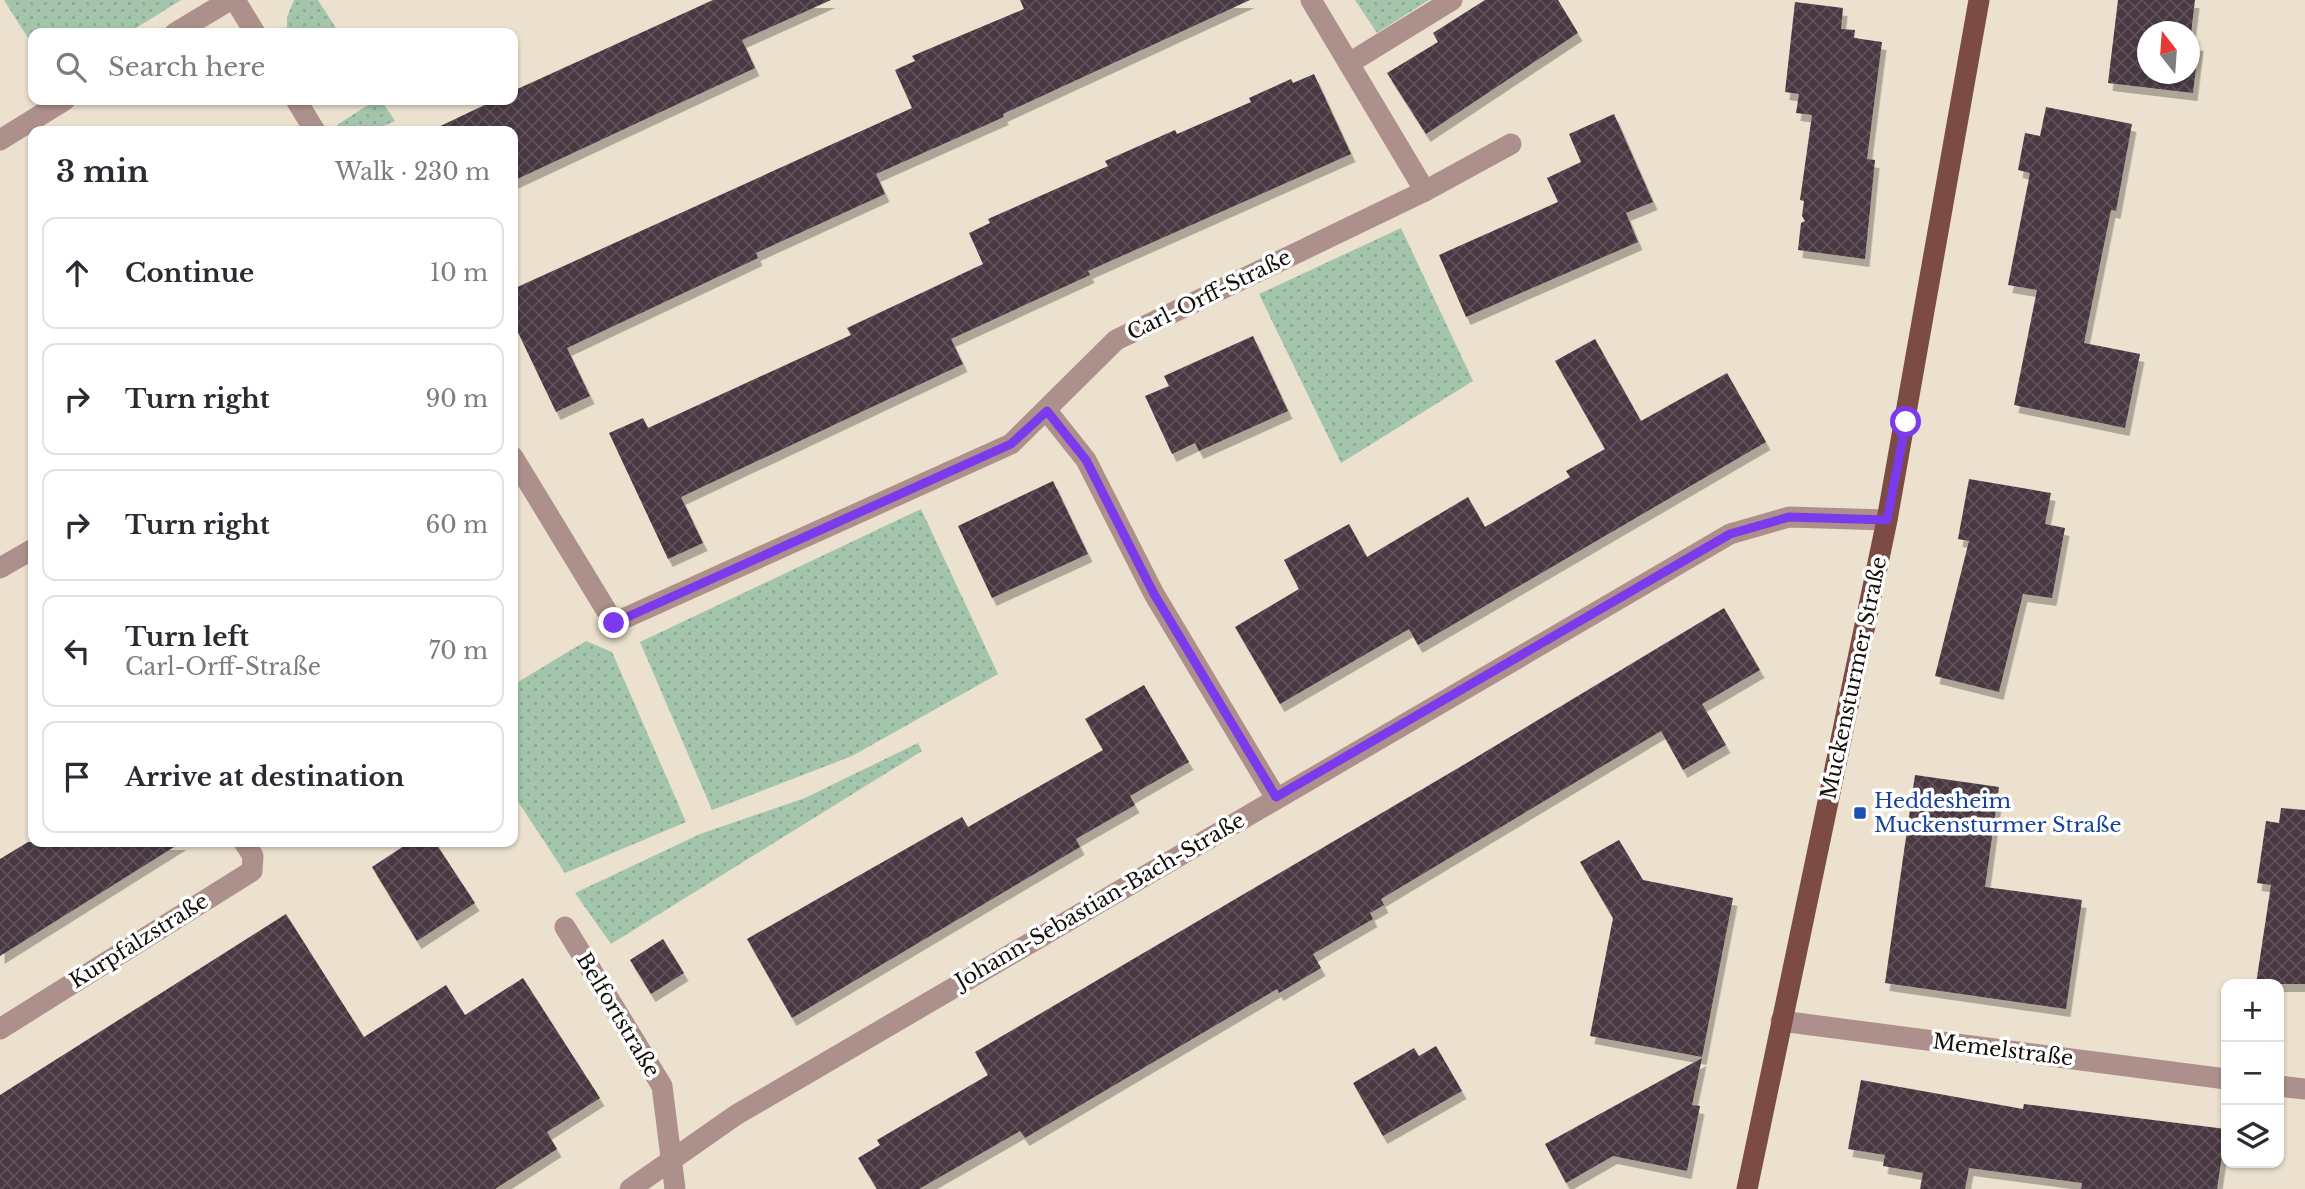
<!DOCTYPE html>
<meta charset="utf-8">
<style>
body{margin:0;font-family:"Libre Baskerville",serif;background:#f2f2f3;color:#2b2b33}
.controls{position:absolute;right:21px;bottom:21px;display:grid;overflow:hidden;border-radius:14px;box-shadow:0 2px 5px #0004}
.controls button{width:63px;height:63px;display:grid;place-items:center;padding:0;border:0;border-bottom:2px solid #e1e1e2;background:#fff;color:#2b2b33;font:35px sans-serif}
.compass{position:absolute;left:2137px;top:21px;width:63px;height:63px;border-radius:50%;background:#fff;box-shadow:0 2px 5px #0004;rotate:343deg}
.stop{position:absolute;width:21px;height:21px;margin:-16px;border:5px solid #7c3aed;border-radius:50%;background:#fff}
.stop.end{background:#7c3aed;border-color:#fff;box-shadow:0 2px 7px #0008}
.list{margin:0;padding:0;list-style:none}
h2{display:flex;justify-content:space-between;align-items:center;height:91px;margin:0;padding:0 28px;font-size:30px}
h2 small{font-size:23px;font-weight:400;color:#7c7c81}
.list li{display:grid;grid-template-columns:46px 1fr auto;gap:21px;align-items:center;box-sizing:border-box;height:112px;margin:0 14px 14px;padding:0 14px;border:2px solid #e1e1e2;border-radius:14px}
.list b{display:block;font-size:26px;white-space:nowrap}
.list p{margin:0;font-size:23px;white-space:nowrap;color:#7c7c81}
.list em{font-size:23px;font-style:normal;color:#7c7c81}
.icon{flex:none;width:38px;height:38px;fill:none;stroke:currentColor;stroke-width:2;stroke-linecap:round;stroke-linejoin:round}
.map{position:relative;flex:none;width:2305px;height:1189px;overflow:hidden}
.search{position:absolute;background:#fff;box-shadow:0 2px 5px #0004;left:28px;top:28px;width:490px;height:77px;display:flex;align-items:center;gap:18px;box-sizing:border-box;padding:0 24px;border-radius:14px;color:#7c7c81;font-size:26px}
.panel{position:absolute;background:#fff;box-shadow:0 2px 5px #0004;left:28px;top:126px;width:490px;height:721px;border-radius:14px}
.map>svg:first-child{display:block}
.green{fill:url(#green-dots)}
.building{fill:url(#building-cross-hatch);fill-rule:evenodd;filter:url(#shadow)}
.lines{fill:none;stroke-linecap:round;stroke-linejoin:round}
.minor{stroke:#ad908b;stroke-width:21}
.major{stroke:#7c4c44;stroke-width:21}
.route{stroke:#7c3aed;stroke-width:9}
.transit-dot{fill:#1a4fb4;stroke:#fff;stroke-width:2.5}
.labels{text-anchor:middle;stroke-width:7;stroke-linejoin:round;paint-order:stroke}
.street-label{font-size:21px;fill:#130f09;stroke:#fff}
.transit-label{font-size:21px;fill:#164399;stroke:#fff;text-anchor:start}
</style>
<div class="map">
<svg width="2305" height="1189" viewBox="0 0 2305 1189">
<defs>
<pattern id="green-dots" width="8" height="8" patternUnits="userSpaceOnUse" patternTransform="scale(1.75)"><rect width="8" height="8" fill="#a3c5ab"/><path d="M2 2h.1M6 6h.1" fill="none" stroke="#8ba892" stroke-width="1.8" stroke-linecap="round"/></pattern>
<pattern id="building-cross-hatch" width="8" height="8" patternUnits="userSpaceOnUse" patternTransform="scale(1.75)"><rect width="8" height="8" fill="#483742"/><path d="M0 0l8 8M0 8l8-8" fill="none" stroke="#5e5159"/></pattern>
<filter id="shadow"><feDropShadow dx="4.5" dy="8" stdDeviation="0" flood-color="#0004"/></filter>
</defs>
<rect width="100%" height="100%" fill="#ece1ce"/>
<g class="green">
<polygon points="4,0 181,0 128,33 33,33 33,46"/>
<polygon points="294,0 318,0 339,33 287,33 287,17"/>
<polygon points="1355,0 1429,0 1377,33"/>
<polygon points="366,100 381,100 395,121 372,131 341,131 337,125 368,105"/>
<polygon points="1401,228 1473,381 1341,463 1259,294"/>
<polygon points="921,509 998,674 852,756 712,810 640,642"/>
<polygon points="586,641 612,652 686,822 565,873 513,794 513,685"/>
<polygon points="918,743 922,751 611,944 575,893 700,834 805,798"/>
</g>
<g class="building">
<polygon points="713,0 831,0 742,40 755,68 513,181 513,131 430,131 495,100 513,100 513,91"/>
<polygon points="1020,0 1250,0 1003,114 1004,117 876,174 885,194 756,253 758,258 567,348 590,396 556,412 513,322 513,289 912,108 895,70 915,61 912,56 1024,9"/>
<polygon points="1485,0 1558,0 1578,33 1426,134 1387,73 1438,42 1433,33"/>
<path d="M2118,0H2195L2190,42L2199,43L2193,93L2108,83ZM2147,32H2189V74H2147Z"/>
<polygon points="1795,2 1843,8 1841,29 1855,30 1854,38 1882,42 1867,159 1875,160 1865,259 1798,250 1801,223 1805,221 1802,216 1804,201 1800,200 1812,115 1796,113 1799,94 1785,92"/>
<polygon points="1314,74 1351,154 1088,271 1090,275 951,339 963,364 681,497 703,543 668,559 609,433 643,418 648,428 851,335 847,328 983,264 969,233 990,223 988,219 1108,166 1105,161 1175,130 1177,134 1251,102 1249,98 1291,79 1293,83"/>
<polygon points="2046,107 2132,124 2116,211 2111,210 2084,343 2140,354 2125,428 2014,405 2037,290 2008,285 2030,173 2018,170 2025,133 2040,136"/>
<polygon points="1614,114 1653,202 1626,213 1638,242 1466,317 1439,255 1558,202 1547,178 1581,162 1569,134"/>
<polygon points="1253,336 1288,411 1199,451 1195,443 1172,454 1145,396 1169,386 1164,376"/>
<polygon points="1595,339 1641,421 1727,373 1766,442 1418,645 1409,629 1280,704 1235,627 1299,589 1284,560 1349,524 1367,557 1468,497 1485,527 1570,477 1566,471 1605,449 1555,361"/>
<polygon points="1969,479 2051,493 2045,524 2065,528 2052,598 2023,594 1999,692 1935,676 1969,541 1958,539"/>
<polygon points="1053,481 1088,554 992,598 958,526"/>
<polygon points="1724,608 1760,670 1702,704 1726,745 1683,770 1661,731 1381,899 1384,905 1370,913 1373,919 1313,954 1321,968 1279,993 1277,989 1025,1138 1020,1131 919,1189 877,1189 858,1158 880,1145 877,1140 988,1075 975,1052 1465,764"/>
<polygon points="1144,685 1189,762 1130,796 1135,805 1076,839 1080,847 792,1018 747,939 962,817 968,827 1103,750 1085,719"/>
<polygon points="1915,775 1999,787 1985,887 2082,900 2066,1009 1885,983"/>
<polygon points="2281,808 2305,810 2305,984 2256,984 2271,885 2257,883 2266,821 2279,823"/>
<polygon points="1619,840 1643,880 1733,898 1702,1057 1590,1036 1613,918 1580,862"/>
<polygon points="28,842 182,842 0,956 0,859"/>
<polygon points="410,842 435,842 475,903 417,941 372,867"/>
<polygon points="286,914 364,1037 446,985 465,1015 523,978 600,1098 547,1132 557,1149 495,1189 0,1189 0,1095"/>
<polygon points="663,939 684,973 651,994 630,960"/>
<polygon points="1436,1046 1462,1091 1383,1136 1353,1083 1414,1048 1419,1056"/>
<polygon points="1702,1058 1692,1105 1700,1106 1687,1171 1613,1156 1566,1183 1545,1144"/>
<polygon points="1861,1080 2023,1109 2024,1104 2226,1129 2217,1189 2081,1189 2082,1183 1969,1168 1965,1189 1920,1189 1923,1173 1883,1166 1885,1155 1848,1149"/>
</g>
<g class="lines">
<g class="minor">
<polyline points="235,0 255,33"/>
<polyline points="1311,0 1425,191"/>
<polyline points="175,33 230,0"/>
<polyline points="1351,62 1452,0"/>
<polyline points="296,100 315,131"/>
<polyline points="0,140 65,100"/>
<polyline points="1047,411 1086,460 1154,594 1276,798"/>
<polyline points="513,457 614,623 1011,444 1116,340 1425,191 1511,144"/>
<polyline points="0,568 33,549"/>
<polyline points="565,927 662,1086 675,1189"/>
<polyline points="1781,1021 2226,1079"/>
<polyline points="0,1029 252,871 253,856 244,842"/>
<polyline points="2279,1086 2305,1089"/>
<polyline points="630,1189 736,1115 1730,534 1789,517 1887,520"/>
</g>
<polyline class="major" points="1747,1189 1887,520 1979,0"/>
</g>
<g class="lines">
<polyline class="route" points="614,623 1011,444 1047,411 1086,460 1154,594 1276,797 1730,534 1789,517 1887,520 1906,422"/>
</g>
<rect class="transit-dot" x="1853" y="806" width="14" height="14" rx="3.5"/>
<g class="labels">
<g class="street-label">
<text transform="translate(1209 295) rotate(-26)" y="7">Carl-Orff-Straße</text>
<text transform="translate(1854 678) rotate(-78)" y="7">Muckensturmer Straße</text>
<text transform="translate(1100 901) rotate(-30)" y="7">Johann-Sebastian-Bach-Straße</text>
<text transform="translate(139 941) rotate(-32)" y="7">Kurpfalzstraße</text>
<text transform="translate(618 1015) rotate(59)" y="7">Belfortstraße</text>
<text transform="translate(2003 1050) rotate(7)" y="7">Memelstraße</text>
</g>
<g class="transit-label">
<text x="1874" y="808">Heddesheim<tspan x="1874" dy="24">Muckensturmer Straße</tspan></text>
</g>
</g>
</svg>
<div class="controls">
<button>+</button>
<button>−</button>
<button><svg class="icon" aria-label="layers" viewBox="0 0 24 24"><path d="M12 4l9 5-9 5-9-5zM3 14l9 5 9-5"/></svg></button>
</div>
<svg class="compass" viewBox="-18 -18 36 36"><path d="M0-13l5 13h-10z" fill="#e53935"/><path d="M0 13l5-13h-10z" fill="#7c7c81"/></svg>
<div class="stop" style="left:1906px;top:422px"></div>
<div class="stop end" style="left:614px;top:623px"></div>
<div class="search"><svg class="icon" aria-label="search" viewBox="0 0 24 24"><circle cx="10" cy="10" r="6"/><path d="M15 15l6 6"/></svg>Search here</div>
<section class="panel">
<h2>3 min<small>Walk · 230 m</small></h2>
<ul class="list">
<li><svg class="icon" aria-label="ahead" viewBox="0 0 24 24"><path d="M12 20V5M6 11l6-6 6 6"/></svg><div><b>Continue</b></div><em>10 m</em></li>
<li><svg class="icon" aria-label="right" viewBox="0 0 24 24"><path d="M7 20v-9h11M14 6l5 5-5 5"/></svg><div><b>Turn right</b></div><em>90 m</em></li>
<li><svg class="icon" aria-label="right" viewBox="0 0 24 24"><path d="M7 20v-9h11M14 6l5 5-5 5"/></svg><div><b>Turn right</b></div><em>60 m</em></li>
<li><svg class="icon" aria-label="left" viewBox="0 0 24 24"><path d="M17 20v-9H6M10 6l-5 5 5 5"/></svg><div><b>Turn left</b><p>Carl-Orff-Straße</p></div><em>70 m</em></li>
<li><svg class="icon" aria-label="arrive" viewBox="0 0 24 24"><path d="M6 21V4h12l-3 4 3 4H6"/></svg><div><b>Arrive at destination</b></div></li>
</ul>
</section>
</div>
